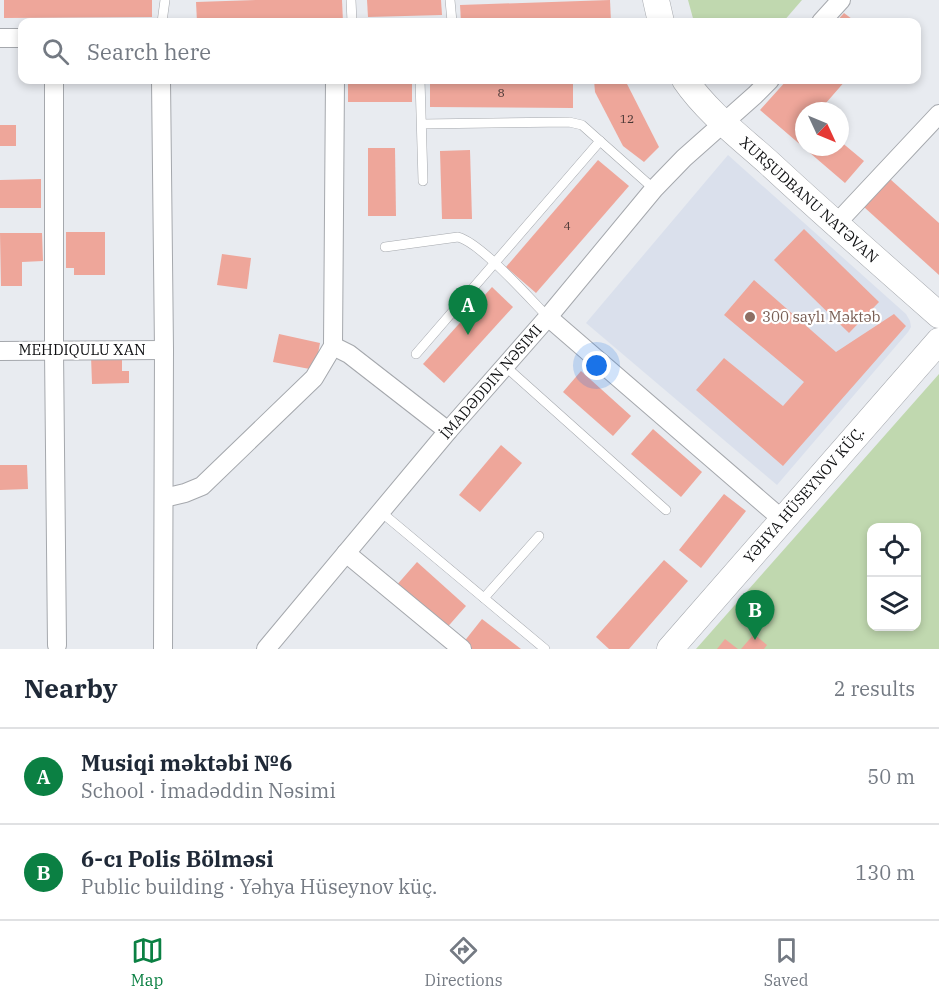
<!DOCTYPE html>
<meta charset="utf-8">
<style>
body{margin:0;font-family:"IBM Plex Serif",serif;background:#f6f6f7;color:#1f2937}
.controls{position:absolute;right:18px;bottom:18px;display:grid;overflow:hidden;border-radius:12px;box-shadow:0 3px 9px #0003}
.controls button{width:54px;height:54px;display:grid;place-items:center;padding:0;border:0;border-bottom:2px solid #e0e1e3;background:#fff;color:#1f2937;font:30px sans-serif}
.compass{position:absolute;left:795px;top:102px;width:54px;height:54px;border-radius:50%;background:#fff;box-shadow:0 3px 9px #0003;rotate:134deg}
.you{position:absolute;left:597px;top:366px;width:21px;height:21px;margin:-15px;border:4px solid #fff;border-radius:50%;background:#1a73e8;box-shadow:0 0 0 9px #1a73e833}
.badge{display:grid;place-items:center;width:39px;height:39px;border-radius:50%;background:#0b8043;color:#fff;font-size:20px;font-weight:700}
.pin{position:absolute;translate:-50% -50px;filter:drop-shadow(0 2px 3px #0008)}
.pin::after{content:'';position:absolute;top:32px;width:21px;height:18px;background:inherit;clip-path:polygon(0 0,100% 0,50% 100%)}
.list{margin:0;padding:0;list-style:none}
h2{display:flex;justify-content:space-between;align-items:center;height:78px;margin:0;padding:0 24px;font-size:26px}
h2 small{font-size:20px;font-weight:400;color:#747a83}
.list li{display:grid;grid-template-columns:39px 1fr auto;gap:18px;align-items:center;box-sizing:border-box;height:96px;padding:0 24px;border-top:2px solid #e0e1e3}
.list b{display:block;font-size:22px;white-space:nowrap}
.list p{margin:0;font-size:20px;white-space:nowrap;color:#747a83}
.list em{font-size:20px;font-style:normal;color:#747a83}
.icon{flex:none;width:33px;height:33px;fill:none;stroke:currentColor;stroke-width:2;stroke-linecap:round;stroke-linejoin:round}
.map{position:relative;flex:none;width:939px;height:649px;overflow:hidden}
.search{position:absolute;background:#fff;box-shadow:0 3px 9px #0003;left:18px;right:18px;top:18px;height:66px;display:flex;align-items:center;gap:15px;box-sizing:border-box;padding:0 21px;border-radius:12px;color:#747a83;font-size:22px}
.sheet{height:270px;background:#fff}
nav{display:flex;justify-content:space-around;align-items:center;box-sizing:border-box;height:84px;border-top:2px solid #e0e1e3;background:#fff;font-size:16px;color:#747a83}
nav a{display:grid;justify-items:center;gap:3px}
nav .on{color:#0b8043}
.map>svg:first-child{display:block}
.built{fill:#dae0ec}
.green{fill:#c0d8af;fill-rule:evenodd}
.building{fill:#eea69a}
.lines{fill:none;stroke-linecap:round;stroke-linejoin:round}
.lane-casing{stroke:#a5a8ad;stroke-width:10}
.street-casing{stroke:#a5a8ad;stroke-width:20}
.secondary-casing{stroke:#a5a8ad;stroke-width:27}
.lane{stroke:#fff;stroke-width:9}
.street{stroke:#fff;stroke-width:18}
.secondary{stroke:#fff;stroke-width:26}
.education-dot{fill:#8d6e63;stroke:#fff;stroke-width:2}
.labels{text-anchor:middle;stroke-width:4.5;stroke-linejoin:round;paint-order:stroke}
.number-label{font-size:12px;fill:#463533}
.street-label{font-size:15px;fill:#0e0f11;stroke:#fff}
.education-label{font-size:15px;fill:#785e54;stroke:#fff;text-anchor:start}
</style>
<div class="map">
<svg width="939" height="649" viewBox="0 0 939 649">
<rect width="100%" height="100%" fill="#e8ebf0"/>
<polygon class="built" points="728,155 906,314 910,321 911,327 908,332 777,485 586,323"/>
<g class="green">
<polygon points="688,0 802,0 783,22 694,22"/>
<path d="M939,374V649H696ZM872,528H916V626H872Z"/>
</g>
<g class="building">
<polygon points="4,0 152,0 152,17 4,18"/>
<polygon points="256,0 342,0 343,22 197,22 196,2"/>
<polygon points="367,0 441,0 442,15 368,17"/>
<polygon points="610,0 611,22 461,22 460,5"/>
<polygon points="844,13 856,22 836,22"/>
<rect x="348" y="80" width="64" height="22"/>
<polygon points="430,80 573,80 573,108 430,107"/>
<polygon points="594,80 625,80 659,147 644,162 623,146 595,92"/>
<polygon points="787,80 846,80 819,111 804,111 804,147 840,147 840,141 864,161 845,183 760,110"/>
<rect x="0" y="125" width="16" height="21"/>
<polygon points="368,148 395,148 396,216 368,216"/>
<polygon points="470,150 472,219 442,219 440,151"/>
<polygon points="598,160 629,186 536,293 506,267"/>
<polygon points="41,179 41,208 0,208 0,180"/>
<polygon points="890,179 939,223 939,275 864,207"/>
<polygon points="804,229 879,302 849,333 774,260"/>
<polygon points="66,232 105,232 105,275 74,275 74,268 66,268"/>
<polygon points="0,233 42,233 43,261 22,262 22,286 1,286"/>
<polygon points="222,254 251,258 247,289 217,285"/>
<polygon points="754,280 836,352 894,314 906,326 783,466 696,390 724,358 783,406 804,382 724,315"/>
<polygon points="492,287 513,307 444,383 423,364"/>
<polygon points="279,334 320,343 315,370 273,362"/>
<polygon points="122,355 122,371 129,371 129,383 92,384 91,356"/>
<polygon points="581,371 631,416 613,436 563,392"/>
<polygon points="653,429 702,472 681,497 631,454"/>
<polygon points="501,445 522,463 480,512 459,495"/>
<polygon points="0,465 27,465 28,489 0,490"/>
<polygon points="724,494 746,511 701,568 679,550"/>
<polygon points="664,560 688,581 629,649 609,649 596,637"/>
<polygon points="417,562 466,606 444,631 395,587"/>
<polygon points="482,619 521,649 470,649 463,643"/>
<polygon points="754,634 767,645 764,649 741,649"/>
<polygon points="725,639 734,646 738,649 717,649"/>
</g>
<g class="lines">
<defs>
<g id="lane">
<polyline points="351,0 352,22"/>
<polyline points="450,0 452,22"/>
<polyline points="162,22 165,0"/>
<polyline points="420,80 423,181"/>
<polyline points="422,124 569,122 582,125 654,189"/>
<path d="M385,247L458,237C481,243 529,298 548,317"/>
<polyline points="416,354 600,141"/>
<polyline points="505,366 666,510"/>
<polyline points="381,512 545,649"/>
<polyline points="484,598 539,536"/>
</g>
<g id="street">
<polyline points="821,22 841,0"/>
<polyline points="0,38 22,38"/>
<polyline points="54,80 54,351 57,645"/>
<polyline points="161,80 164,350 163,649"/>
<polyline points="835,225 939,114"/>
<polyline points="548,317 783,520"/>
<polyline points="333,346 349,354 448,431"/>
<polyline points="0,351 164,350"/>
<polyline points="164,498 185,493 202,486 314,378 333,346 335,80"/>
<polyline points="346,553 462,649"/>
<polyline points="266,649 448,431 548,317 654,189 684,158 755,95 770,80"/>
</g>
<g id="secondary">
<polyline points="656,0 661,22"/>
<path d="M685,80C707,112 740,137 769,163C825,215 882,265 939,315"/>
<polyline points="670,649 939,341"/>
</g>
</defs>
<use href="#lane" class="lane-casing"/>
<use href="#street" class="street-casing"/>
<use href="#secondary" class="secondary-casing"/>
<use href="#lane" class="lane"/>
<use href="#street" class="street"/>
<use href="#secondary" class="secondary"/>
</g>
<circle class="education-dot" cx="750" cy="317" r="6"/>
<g class="labels">
<g class="number-label">
<text x="501" y="97">8</text>
<text x="627" y="123">12</text>
<text x="567" y="230">4</text>
</g>
<g class="street-label">
<text transform="translate(809 200) rotate(42)" y="5">XURŞUDBANU NATƏVAN</text>
<text x="82" y="355">MEHDIQULU XAN</text>
<text transform="translate(491 382) rotate(-49)" y="5">İMADƏDDIN NƏSIMI</text>
<text transform="translate(804 495) rotate(-49)" y="5">YƏHYA HÜSEYNOV KÜÇ.</text>
</g>
<g class="education-label">
<text x="762" y="322">300 saylı Məktəb</text>
</g>
</g>
</svg>
<div class="controls">
<button><svg class="icon" aria-label="locate" viewBox="0 0 24 24"><circle cx="12" cy="12" r="6"/><path d="M12 2v4M12 18v4M2 12h4M18 12h4"/></svg></button>
<button><svg class="icon" aria-label="layers" viewBox="0 0 24 24"><path d="M12 4l9 5-9 5-9-5zM3 14l9 5 9-5"/></svg></button>
</div>
<svg class="compass" viewBox="-18 -18 36 36"><path d="M0-13l5 13h-10z" fill="#e53935"/><path d="M0 13l5-13h-10z" fill="#747a83"/></svg>
<div class="you"></div>
<div class="pin badge" style="left:468px;top:335px">A</div>
<div class="pin badge" style="left:755px;top:640px">B</div>
<div class="search"><svg class="icon" aria-label="search" viewBox="0 0 24 24"><circle cx="10" cy="10" r="6"/><path d="M15 15l6 6"/></svg>Search here</div>
</div>
<section class="sheet">
<h2>Nearby<small>2 results</small></h2>
<ul class="list">
<li><span class="badge">A</span><div><b>Musiqi məktəbi №6</b><p>School · İmadəddin Nəsimi</p></div><em>50 m</em></li>
<li><span class="badge">B</span><div><b>6-cı Polis Bölməsi</b><p>Public building · Yəhya Hüseynov küç.</p></div><em>130 m</em></li>
</ul>
</section>
<nav>
<a class="on"><svg class="icon" aria-label="map" viewBox="0 0 24 24"><path d="M3 6l6-2 6 2 6-2v14l-6 2-6-2-6 2zM9 4v14M15 6v14"/></svg>Map</a>
<a><svg class="icon" aria-label="directions" viewBox="0 0 24 24"><path d="M12 3l9 9-9 9-9-9zM9 14v-3h6M13 9l2 2-2 2"/></svg>Directions</a>
<a><svg class="icon" aria-label="saved" viewBox="0 0 24 24"><path d="M7 4h10v16l-5-4-5 4z"/></svg>Saved</a>
</nav>
